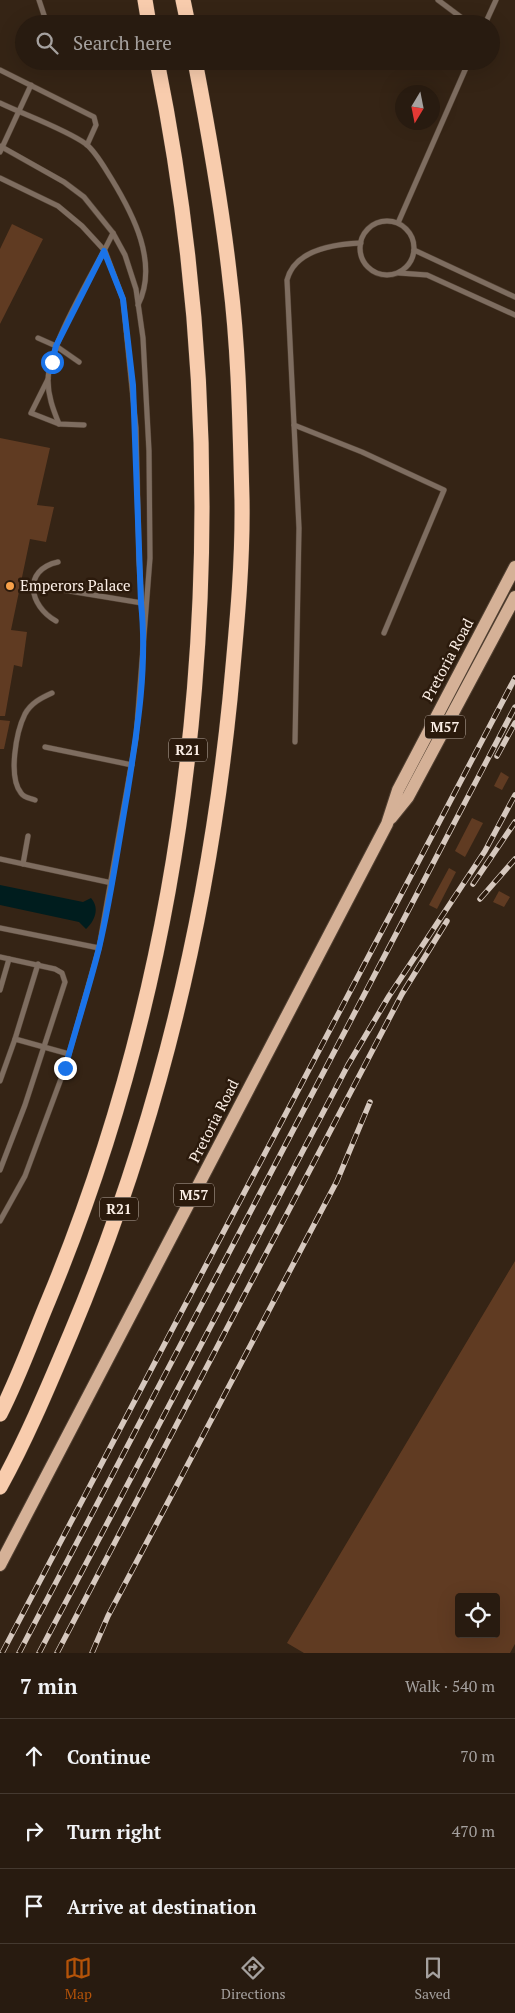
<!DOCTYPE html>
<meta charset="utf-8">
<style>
body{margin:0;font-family:"PT Serif",serif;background:#34281e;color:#f1f3f6}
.controls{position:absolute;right:15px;bottom:15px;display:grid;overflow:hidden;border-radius:5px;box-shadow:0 5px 20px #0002}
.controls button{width:45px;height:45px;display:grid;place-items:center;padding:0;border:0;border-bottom:1px solid #443930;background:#281b10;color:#f1f3f6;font:25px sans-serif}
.compass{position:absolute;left:395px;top:85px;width:45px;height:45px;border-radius:50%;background:#281b10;box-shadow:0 5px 20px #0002;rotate:190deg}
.stop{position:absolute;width:15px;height:15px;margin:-11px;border:4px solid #1a73e8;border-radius:50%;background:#fff}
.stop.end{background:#1a73e8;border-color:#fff;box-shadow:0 1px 5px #0008}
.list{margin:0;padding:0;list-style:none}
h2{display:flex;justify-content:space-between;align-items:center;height:65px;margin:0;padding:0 20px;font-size:21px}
h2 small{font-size:16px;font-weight:400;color:#a5a19f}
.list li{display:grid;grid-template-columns:32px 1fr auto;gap:15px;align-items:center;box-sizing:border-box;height:75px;padding:0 20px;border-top:1px solid #443930}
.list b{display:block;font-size:19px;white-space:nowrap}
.list em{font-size:16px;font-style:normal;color:#a5a19f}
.icon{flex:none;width:28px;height:28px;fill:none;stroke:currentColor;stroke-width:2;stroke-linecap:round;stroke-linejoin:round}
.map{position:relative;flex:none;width:515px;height:1653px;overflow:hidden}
.search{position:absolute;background:#281b10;box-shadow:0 5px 20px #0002;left:15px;right:15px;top:15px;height:55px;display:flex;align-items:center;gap:12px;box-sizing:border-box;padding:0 18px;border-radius:28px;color:#a5a19f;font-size:19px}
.sheet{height:290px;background:#281b10}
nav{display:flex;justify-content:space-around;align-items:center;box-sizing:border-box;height:70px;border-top:1px solid #443930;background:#281b10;font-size:14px;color:#a5a19f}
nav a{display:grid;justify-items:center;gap:2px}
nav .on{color:#b45309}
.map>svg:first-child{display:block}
.water{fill:#001d1e}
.building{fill:#603b22;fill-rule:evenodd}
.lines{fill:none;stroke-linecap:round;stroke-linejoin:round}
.lane-casing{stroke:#514032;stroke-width:6}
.primary-casing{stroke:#514032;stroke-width:14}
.highway-casing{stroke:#514032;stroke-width:16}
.lane{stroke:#7e6d60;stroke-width:5}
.primary{stroke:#d5b197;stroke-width:12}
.highway{stroke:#f8ccad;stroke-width:15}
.rail-casing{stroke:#d6c8be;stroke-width:5.5}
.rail{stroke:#2b1a0c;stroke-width:4;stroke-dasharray:11;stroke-linecap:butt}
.route{stroke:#1a73e8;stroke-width:6}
.poi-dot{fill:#f8a14a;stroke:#2b1a0c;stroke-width:2}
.labels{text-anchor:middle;stroke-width:5;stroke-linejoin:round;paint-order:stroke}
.shield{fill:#2b1a0c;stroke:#bdafa5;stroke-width:1}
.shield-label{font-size:14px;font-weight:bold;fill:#fcefe6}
.poi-label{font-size:15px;fill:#fcefe6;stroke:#2b1a0c;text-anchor:start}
.street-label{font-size:15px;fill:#fcefe6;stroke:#2b1a0c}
</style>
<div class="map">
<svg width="515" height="1653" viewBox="0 0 515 1653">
<rect width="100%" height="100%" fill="#352415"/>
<path class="water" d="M0,885L83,902L91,898C100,908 95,921 86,929L79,922L0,905Z"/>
<g class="building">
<polygon points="12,224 43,239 0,324 0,249"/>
<polygon points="0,438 50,448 37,505 54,507 46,542 30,539 11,630 27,632 22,667 14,665 5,716 0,716"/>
<polygon points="0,720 10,721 4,749 0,749"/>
<polygon points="501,772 509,777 502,790 494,786"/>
<polygon points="472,818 483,823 465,857 455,851"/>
<polygon points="449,868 456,872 437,909 429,905"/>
<polygon points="499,891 510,897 504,907 493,902"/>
<path d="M515,1261V1644L510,1653H304L287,1643ZM459,1597H496V1634H459Z"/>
</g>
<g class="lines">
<defs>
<g id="lane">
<polyline points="39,0 47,24"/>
<polyline points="438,0 470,24"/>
<polyline points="485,24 496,0"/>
<polyline points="0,70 94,117 96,125 87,145"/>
<path d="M0,103C25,115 65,129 86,144C96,152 104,167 111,178C133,214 159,263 138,305"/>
<polyline points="0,146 64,182 84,197 113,233 125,255 136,289 143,338 149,451 150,558 136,738 99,948 65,1068 25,1176 0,1221"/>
<polyline points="0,152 31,85"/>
<polyline points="0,178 58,206 82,226 105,251 123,299 136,428 139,560 143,622"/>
<circle cx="387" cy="248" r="27"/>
<polyline points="398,223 469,61"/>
<polyline points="414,250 515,297"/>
<polyline points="399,273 427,275 515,315"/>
<polyline points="38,338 56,346 79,362"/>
<polyline points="48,379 31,413 59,424 84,425"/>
<path d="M59,424C53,409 48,396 48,380C49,343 96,269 113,233"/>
<polyline points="294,425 362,452 444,490 384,633"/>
<polyline points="57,589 142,603"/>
<path d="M56,621C29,606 22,570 58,562"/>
<path d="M295,742L299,528L287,280C295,249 335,244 361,243"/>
<polyline points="45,747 132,765"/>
<path d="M35,800C30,798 24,798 21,793C8,777 16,732 25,714C31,703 41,698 52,693"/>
<polyline points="0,859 112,883"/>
<polyline points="23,864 28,836"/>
<polyline points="0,928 99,948"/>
<polyline points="0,957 55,969 62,973 65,982 25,1105 0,1170"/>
<polyline points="0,990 9,959"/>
<polyline points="15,1039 38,964"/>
<polyline points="0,1081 15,1039 69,1054"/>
</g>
<g id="primary">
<polyline points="391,818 408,797 515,597"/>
<polyline points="0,1565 387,824 398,790 515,567"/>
</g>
<g id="highway">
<polyline points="145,0 149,24"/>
<polyline points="183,0 188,24"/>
<path d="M0,1414C19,1377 33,1337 49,1299C210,911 240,471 157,61"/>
<path d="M0,1487C27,1438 49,1385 71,1333C156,1131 208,917 230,699C236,633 243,567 242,500C240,427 239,352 230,280C222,206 209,134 195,61"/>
</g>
</defs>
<use href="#lane" class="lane-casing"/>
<use href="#primary" class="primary-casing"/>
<use href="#highway" class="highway-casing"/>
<use href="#lane" class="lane"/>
<use href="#primary" class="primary"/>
<use href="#highway" class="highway"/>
<defs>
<g id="rail">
<polyline points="497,756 515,723"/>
<polyline points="473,884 515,822"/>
<polyline points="480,899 515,859"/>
<polyline points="2,1653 515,678"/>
<polyline points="19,1653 515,707"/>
<polyline points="39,1653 348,1065 389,996 485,851 515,795"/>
<polyline points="57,1653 402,994 447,921"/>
<polyline points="92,1653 108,1616 337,1181 370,1102"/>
</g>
</defs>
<use href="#rail" class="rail-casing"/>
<use href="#rail" class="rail"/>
</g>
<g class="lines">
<path class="route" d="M52,362L56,346L104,251L123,299L133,385L141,603C148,666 137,732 127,795C118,846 111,898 99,948C89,988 76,1028 65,1068"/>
</g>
<circle class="poi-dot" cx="10" cy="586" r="5"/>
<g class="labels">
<g class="shield">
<rect x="425" y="715.5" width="40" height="23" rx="4"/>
<rect x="169" y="738.5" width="38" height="23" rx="4"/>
<rect x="174" y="1183.5" width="40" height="23" rx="4"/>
<rect x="100" y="1197.5" width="38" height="23" rx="4"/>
</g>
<g class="shield-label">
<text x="445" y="732">M57</text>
<text x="188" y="755">R21</text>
<text x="194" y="1200">M57</text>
<text x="119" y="1214">R21</text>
</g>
<g class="poi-label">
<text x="20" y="591">Emperors Palace</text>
</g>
<g class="street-label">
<text transform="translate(448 660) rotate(-62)" y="5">Pretoria Road</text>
<text transform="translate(214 1121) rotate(-63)" y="5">Pretoria Road</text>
</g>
</g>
</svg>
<div class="controls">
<button><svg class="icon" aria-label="locate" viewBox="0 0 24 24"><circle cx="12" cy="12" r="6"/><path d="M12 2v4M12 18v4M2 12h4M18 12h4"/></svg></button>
</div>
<svg class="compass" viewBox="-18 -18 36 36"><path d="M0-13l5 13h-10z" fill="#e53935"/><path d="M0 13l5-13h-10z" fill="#a5a19f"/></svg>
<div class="stop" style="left:52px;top:362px"></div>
<div class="stop end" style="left:65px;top:1068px"></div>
<div class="search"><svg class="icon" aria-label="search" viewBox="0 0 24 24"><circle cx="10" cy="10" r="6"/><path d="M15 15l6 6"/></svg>Search here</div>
</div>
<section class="sheet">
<h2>7 min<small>Walk · 540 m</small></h2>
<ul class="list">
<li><svg class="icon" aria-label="ahead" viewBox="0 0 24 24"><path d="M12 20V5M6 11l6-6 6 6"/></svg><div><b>Continue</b></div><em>70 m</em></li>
<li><svg class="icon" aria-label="right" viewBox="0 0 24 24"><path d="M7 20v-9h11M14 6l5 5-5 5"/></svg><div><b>Turn right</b></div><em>470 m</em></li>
<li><svg class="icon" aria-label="arrive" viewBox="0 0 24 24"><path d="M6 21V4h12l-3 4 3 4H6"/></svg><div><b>Arrive at destination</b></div></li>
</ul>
</section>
<nav>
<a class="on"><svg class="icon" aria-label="map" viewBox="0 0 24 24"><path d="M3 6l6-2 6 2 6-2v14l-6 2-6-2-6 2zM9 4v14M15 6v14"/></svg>Map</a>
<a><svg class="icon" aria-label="directions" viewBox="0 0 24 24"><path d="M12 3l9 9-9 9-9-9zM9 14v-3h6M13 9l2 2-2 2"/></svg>Directions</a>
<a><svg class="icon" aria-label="saved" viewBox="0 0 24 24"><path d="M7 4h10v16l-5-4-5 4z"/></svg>Saved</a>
</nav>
